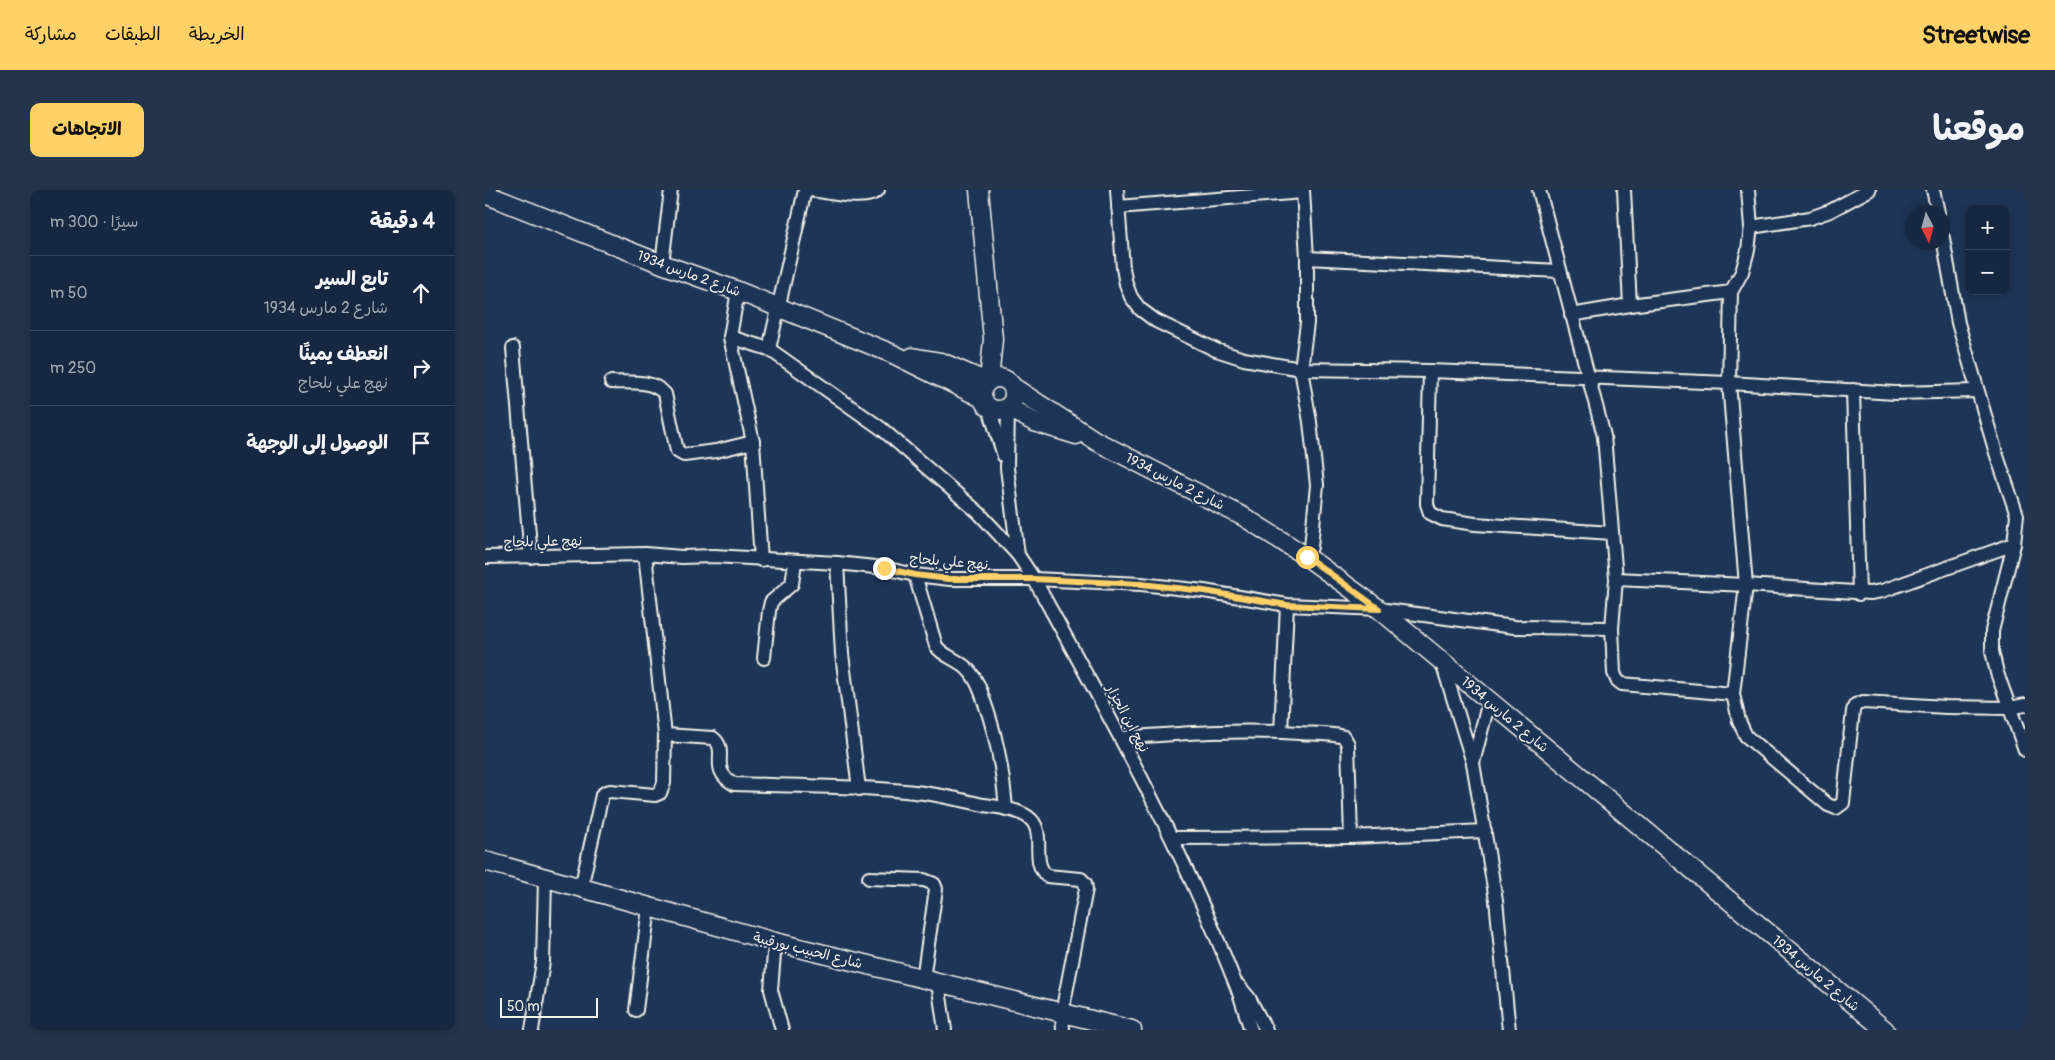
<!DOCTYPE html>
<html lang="ar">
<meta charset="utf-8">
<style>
body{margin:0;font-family:Pangolin,"Playpen Sans Arabic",sans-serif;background:#23344c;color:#f1f3f6;direction:rtl}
.controls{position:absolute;right:15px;top:15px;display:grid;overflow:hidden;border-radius:10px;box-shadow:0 2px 8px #0003}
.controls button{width:45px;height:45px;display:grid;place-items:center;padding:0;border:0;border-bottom:1px solid #35445a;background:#162841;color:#f1f3f6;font:25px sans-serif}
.compass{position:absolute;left:1420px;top:15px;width:45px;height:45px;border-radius:50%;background:#162841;box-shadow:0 2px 8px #0003;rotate:174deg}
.scale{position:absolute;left:15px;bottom:12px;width:98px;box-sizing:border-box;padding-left:5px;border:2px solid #f4f1e8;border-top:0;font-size:14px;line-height:18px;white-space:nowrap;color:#f4f1e8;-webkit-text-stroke:4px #1d3557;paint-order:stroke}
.stop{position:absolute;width:15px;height:15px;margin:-11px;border:4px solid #ffd166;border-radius:50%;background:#fff}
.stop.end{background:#ffd166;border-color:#fff;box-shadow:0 1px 5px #0008}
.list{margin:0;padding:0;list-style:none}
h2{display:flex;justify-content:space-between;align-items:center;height:65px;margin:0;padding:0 20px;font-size:21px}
h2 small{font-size:16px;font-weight:400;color:#9ea6b1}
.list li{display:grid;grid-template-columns:32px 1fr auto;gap:15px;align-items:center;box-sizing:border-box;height:75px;padding:0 20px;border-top:1px solid #35445a}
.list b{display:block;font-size:19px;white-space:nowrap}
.list p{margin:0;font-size:16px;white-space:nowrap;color:#9ea6b1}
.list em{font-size:16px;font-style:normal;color:#9ea6b1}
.icon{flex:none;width:28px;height:28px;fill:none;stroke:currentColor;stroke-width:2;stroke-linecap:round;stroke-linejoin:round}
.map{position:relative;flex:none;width:1540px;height:840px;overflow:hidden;direction:ltr;border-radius:10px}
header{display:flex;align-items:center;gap:30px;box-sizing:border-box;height:70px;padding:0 25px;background:#ffd166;color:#111}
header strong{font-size:24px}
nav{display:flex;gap:28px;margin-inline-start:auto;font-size:18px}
.intro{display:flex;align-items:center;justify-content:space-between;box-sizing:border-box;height:120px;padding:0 30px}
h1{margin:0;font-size:35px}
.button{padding:12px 22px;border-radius:10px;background:#ffd166;color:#111;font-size:18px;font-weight:700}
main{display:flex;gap:30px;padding:0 30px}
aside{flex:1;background:#162841;border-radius:10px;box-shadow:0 2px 8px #0003}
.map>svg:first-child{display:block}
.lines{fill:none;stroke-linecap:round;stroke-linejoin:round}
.street-casing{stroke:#f4f1e8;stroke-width:16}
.secondary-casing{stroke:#f4f1e8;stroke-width:21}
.street{stroke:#1d3557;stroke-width:12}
.secondary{stroke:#1d3557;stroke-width:18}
.route{stroke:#ffd166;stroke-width:6}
.labels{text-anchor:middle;stroke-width:4;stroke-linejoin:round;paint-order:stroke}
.street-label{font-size:14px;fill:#f4f1e8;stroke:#1d3557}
</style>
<header>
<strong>Streetwise</strong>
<nav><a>الخريطة</a><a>الطبقات</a><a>مشاركة</a></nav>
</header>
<div class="intro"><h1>موقعنا</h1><a class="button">الاتجاهات</a></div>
<main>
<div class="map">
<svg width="1540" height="840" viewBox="0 0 1540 840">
<rect width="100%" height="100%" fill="#1d3557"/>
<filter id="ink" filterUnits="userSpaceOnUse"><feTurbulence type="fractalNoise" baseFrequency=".02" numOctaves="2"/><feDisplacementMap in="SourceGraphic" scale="10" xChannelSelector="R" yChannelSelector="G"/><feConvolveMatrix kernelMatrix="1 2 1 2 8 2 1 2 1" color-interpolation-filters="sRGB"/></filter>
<g filter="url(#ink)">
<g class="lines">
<defs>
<g id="street">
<path d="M327,0C342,2 383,12 393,0"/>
<polyline points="632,0 638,78 641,94 646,107 655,119 671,131 731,160 759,169 816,179 945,181 1244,193 1410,203 1492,201"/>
<polyline points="818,0 822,68 822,133 816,179 825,232 832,295 826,357 822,367"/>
<polyline points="1139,0 1145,115"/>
<polyline points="1263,0 1266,37 1263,60 1257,82 1246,102 1244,193 1261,395 1248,504 1254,531 1261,546 1343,615 1351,618 1358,613 1368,521 1370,515 1378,512 1461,517 1525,518 1540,515"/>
<polyline points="1448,0 1453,22"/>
<polyline points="633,17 818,2"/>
<polyline points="1266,37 1325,28 1345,21 1384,0"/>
<polyline points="1458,48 1473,133 1511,263 1532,325 1529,354 1507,441 1507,461 1512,483 1540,560"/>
<polyline points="822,68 1074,81"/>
<polyline points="177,74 186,0"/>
<polyline points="253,101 245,147 268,252 276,370"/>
<polyline points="1086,125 1145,115 1246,102"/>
<polyline points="245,147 284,159 397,239 494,323 533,365"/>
<polyline points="28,158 46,367"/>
<polyline points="284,159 320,0"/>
<polyline points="945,181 942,314 945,323 957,329 990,334 1127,343"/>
<path d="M126,192C145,193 167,189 180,204L192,261L199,265L231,261L268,252"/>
<polyline points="1368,200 1374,404"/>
<path d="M523,217L522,278L533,365L549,389C621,520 694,650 749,790C756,806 760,823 766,840"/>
<polyline points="504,218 519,266"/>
<polyline points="0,367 160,364 197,367 229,366 352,373 399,378 430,385 465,389 549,389 656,394 719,401 802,415 894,419 1029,437 1127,438 1131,389 1119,246 1054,0"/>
<polyline points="352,373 357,464 374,599"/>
<path d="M430,385L451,456C459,468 476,469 486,483C492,491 496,501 499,511C512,546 518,582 521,619"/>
<polyline points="1131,389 1261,395 1385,403 1397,401 1529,354"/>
<polyline points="1127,438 1129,483 1132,490 1137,494 1248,504"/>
<polyline points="279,468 284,421 286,412 307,394 310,372"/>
<polyline points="957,472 988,573 1011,710 1024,840"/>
<polyline points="796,542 802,415"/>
<path d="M180,545L228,548C245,561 222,579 249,594C312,596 377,596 439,603C460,606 480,611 499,615C513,617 532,619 543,627C563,641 544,671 562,686L596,689L600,693L601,699L577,823L578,840"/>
<path d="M637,548C696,543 755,539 814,543C828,544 845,543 859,547L863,554L866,647"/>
<polyline points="988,573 1004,511"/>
<polyline points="687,648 866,647 1000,641"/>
<polyline points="384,688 439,690 449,694 451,699 438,789"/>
<polyline points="96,698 117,605 121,602 125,601 170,605 175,603 179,593 180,545 160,364"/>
<polyline points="290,752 286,800 297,840"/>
<polyline points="453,793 460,840"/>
<polyline points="753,795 764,808 781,840"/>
<polyline points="151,820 164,717"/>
<polyline points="47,840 58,772 60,689"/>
</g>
<g id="secondary">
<polyline points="494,0 508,149 504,191"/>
<polyline points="0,4 177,74 253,101 408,164 497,208"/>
<polyline points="427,167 456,172 502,192"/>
<circle cx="513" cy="204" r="16"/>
<polyline points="528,197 611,251 759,327 822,367 894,419 1400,840"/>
<polyline points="523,217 549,232 591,245"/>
<polyline points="0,671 290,752 647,840"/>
</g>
</defs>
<use href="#street" class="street-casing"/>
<use href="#secondary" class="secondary-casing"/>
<use href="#street" class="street"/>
<use href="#secondary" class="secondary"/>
</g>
</g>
<g class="lines" filter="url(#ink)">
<polyline class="route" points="399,378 430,385 464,389 549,389 656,394 719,401 802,415 894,419 822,367"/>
</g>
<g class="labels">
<g class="street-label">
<text transform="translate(204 83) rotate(20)" y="5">شارع 2 مارس 1934</text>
<text transform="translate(690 291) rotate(27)" y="5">شارع 2 مارس 1934</text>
<text transform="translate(58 351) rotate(-1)" y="5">نهج علي بلحاج</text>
<text transform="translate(464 371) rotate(5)" y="5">نهج علي بلحاج</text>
<text transform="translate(1020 524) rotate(40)" y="5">شارع 2 مارس 1934</text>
<text transform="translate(643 528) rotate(62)" y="5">نهج ابن الجزار</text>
<text transform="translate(323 760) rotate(14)" y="5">شارع الحبيب بورقيبة</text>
<text transform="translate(1331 783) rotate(40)" y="5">شارع 2 مارس 1934</text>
</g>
</g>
</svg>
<div class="controls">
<button>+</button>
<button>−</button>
</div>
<svg class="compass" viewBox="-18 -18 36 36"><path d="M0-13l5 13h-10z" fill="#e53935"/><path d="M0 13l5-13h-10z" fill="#9ea6b1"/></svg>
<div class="scale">50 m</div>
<div class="stop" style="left:822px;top:367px"></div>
<div class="stop end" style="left:399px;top:378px"></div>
</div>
<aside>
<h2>4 دقيقة<small>سيرًا · 300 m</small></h2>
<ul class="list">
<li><svg class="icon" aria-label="ahead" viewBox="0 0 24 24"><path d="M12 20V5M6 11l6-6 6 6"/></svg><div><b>تابع السير</b><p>شارع 2 مارس 1934</p></div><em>50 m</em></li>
<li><svg class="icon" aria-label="right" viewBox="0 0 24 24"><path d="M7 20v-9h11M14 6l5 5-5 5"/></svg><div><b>انعطف يمينًا</b><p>نهج علي بلحاج</p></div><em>250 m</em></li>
<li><svg class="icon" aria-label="arrive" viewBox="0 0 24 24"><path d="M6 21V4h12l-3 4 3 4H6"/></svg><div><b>الوصول إلى الوجهة</b></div></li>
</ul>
</aside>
</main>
